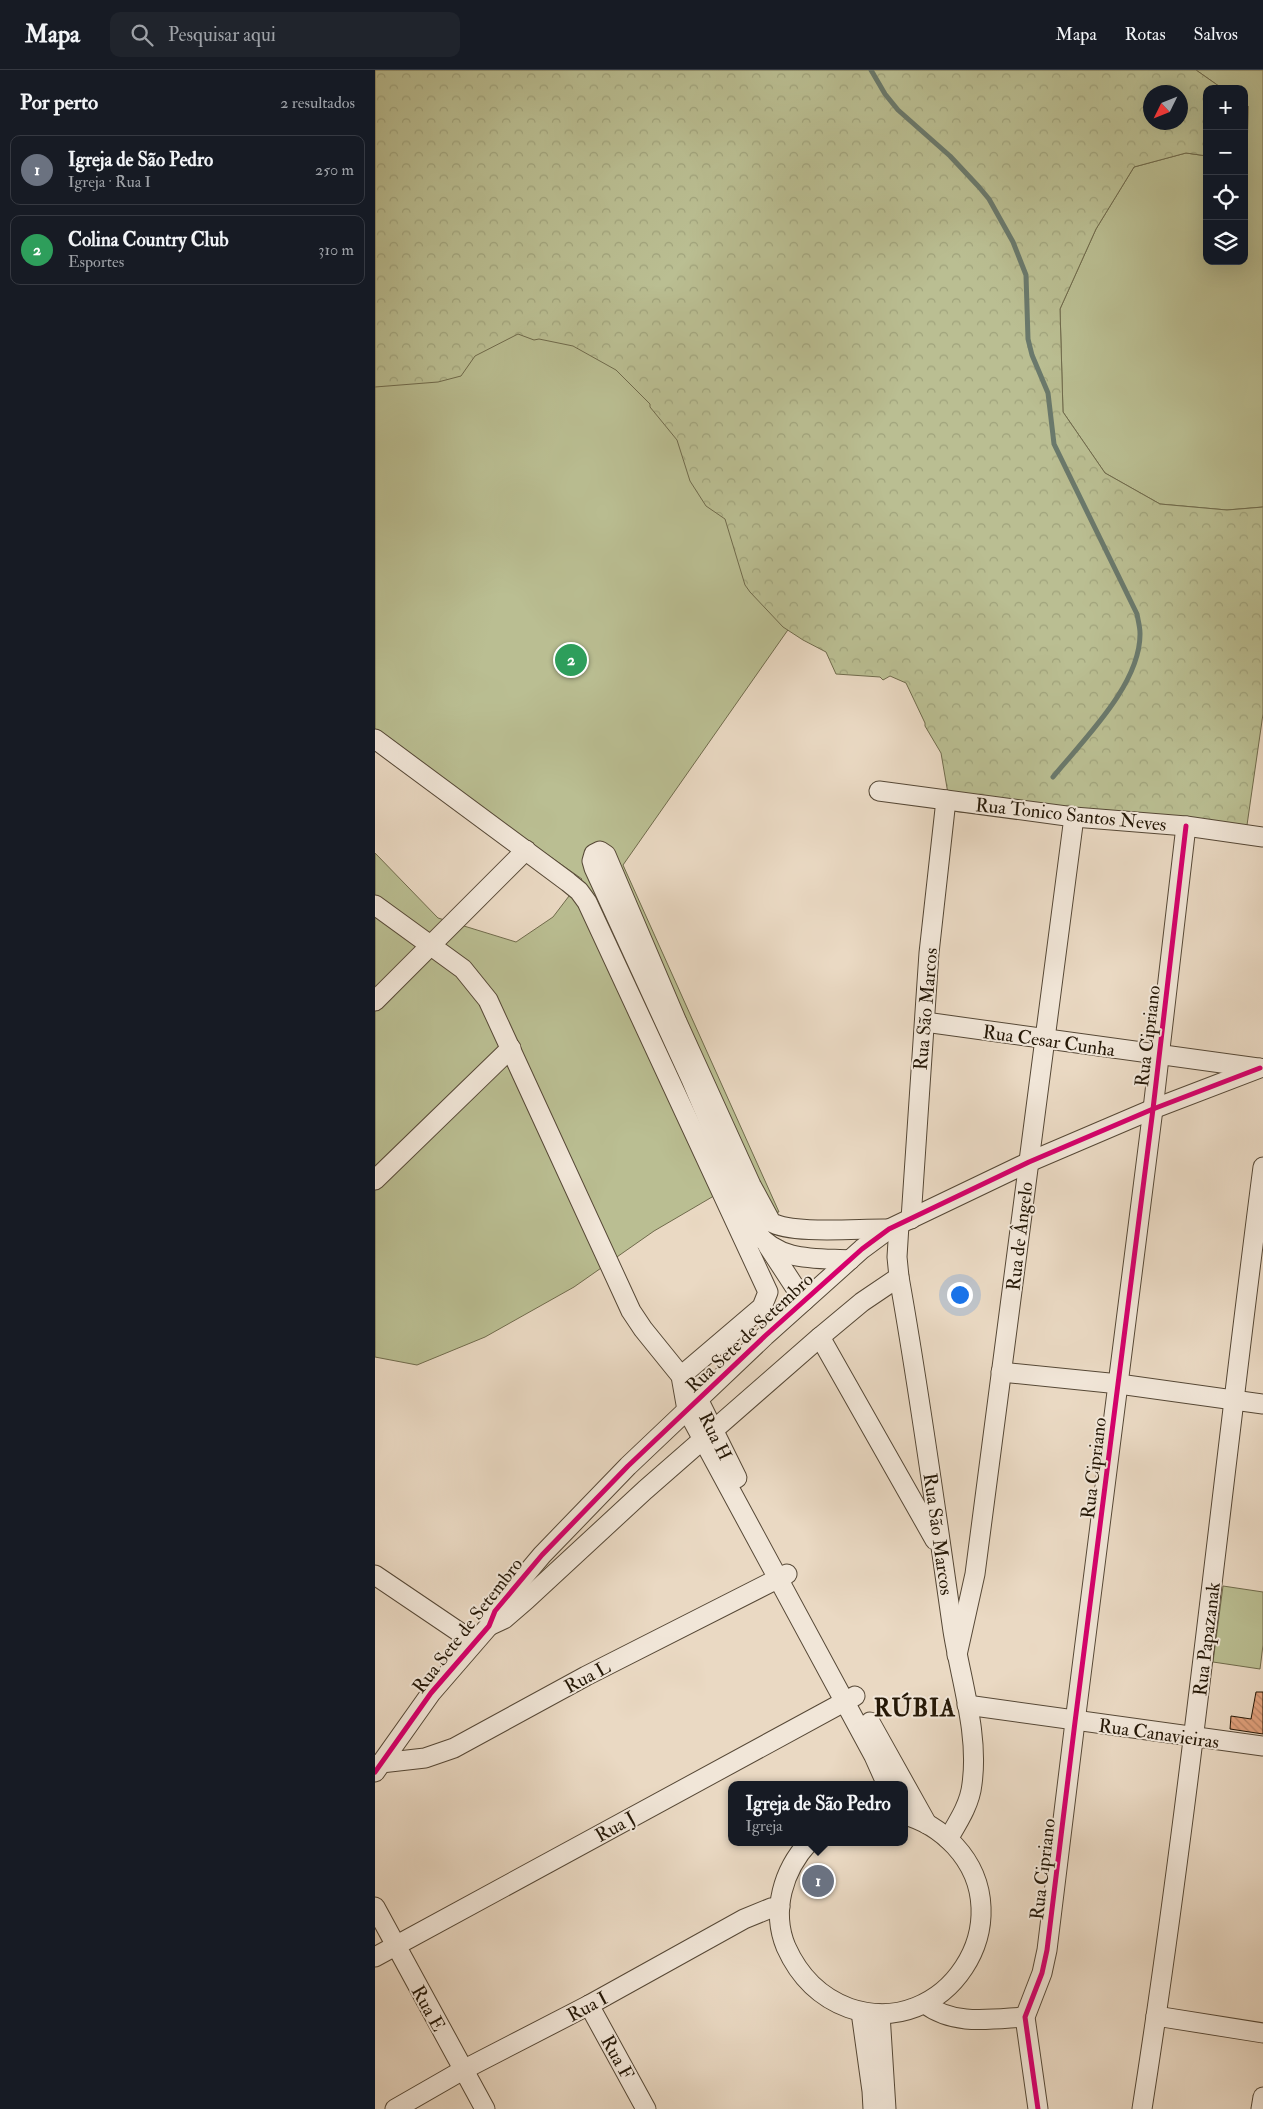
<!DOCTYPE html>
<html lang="pt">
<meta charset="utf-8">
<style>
body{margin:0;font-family:"IM FELL Double Pica",serif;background:#20242c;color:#f1f3f6}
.controls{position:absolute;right:15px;top:15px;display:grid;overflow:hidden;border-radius:10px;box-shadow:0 5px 20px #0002}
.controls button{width:45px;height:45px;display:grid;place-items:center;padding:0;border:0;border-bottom:1px solid #363941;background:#171b24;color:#f1f3f6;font:25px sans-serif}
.compass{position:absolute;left:768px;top:15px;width:45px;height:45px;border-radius:50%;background:#171b24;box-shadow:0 5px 20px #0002;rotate:227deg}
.you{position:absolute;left:584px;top:1224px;width:18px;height:18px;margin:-12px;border:4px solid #fff;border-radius:50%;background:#1a73e8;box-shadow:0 0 0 8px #1a73e833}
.badge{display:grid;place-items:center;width:32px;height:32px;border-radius:50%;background:#d93025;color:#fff;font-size:16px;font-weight:700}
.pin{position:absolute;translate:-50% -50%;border:2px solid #fff;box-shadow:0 1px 5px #0006}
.popup{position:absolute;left:353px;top:1711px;width:180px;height:65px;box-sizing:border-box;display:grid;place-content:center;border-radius:10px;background:#171b24;filter:drop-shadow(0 1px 4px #0005);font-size:16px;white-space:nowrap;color:#9ea1a6}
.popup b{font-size:19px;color:#f1f3f6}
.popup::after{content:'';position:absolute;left:50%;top:100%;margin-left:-10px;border:10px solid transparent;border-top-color:#171b24}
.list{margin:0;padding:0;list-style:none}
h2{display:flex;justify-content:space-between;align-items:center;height:65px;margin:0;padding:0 20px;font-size:21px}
h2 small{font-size:16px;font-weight:400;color:#9ea1a6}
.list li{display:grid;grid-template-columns:32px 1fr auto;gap:15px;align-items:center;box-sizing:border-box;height:70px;margin:0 10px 10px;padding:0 10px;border:1px solid #363941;border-radius:10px}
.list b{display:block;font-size:19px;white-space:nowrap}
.list p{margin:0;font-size:16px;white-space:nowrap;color:#9ea1a6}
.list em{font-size:16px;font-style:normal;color:#9ea1a6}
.icon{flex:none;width:28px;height:28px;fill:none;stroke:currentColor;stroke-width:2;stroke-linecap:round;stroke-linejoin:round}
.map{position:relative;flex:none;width:888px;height:2039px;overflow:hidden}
header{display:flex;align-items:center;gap:30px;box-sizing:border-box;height:70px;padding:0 25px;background:#171b24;border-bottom:1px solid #363941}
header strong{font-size:24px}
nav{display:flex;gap:28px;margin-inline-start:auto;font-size:18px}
.search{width:350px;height:45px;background:#20242c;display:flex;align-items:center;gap:12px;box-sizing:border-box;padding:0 18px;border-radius:10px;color:#9ea1a6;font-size:19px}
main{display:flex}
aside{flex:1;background:#171b24}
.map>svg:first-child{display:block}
.grass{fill:#babe92;stroke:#706b4c}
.forest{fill:url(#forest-crowns);stroke:#706b4c;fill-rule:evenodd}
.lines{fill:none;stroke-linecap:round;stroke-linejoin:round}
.stream{stroke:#6a796c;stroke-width:5}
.building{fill:url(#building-back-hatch);stroke:#251807}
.minor-casing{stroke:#564836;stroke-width:21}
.minor{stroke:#f1e6d8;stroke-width:19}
.cycleway-casing{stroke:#f1e6d8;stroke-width:8}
.cycleway{stroke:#d6006c;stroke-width:5}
.labels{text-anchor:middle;stroke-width:4;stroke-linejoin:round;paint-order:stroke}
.street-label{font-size:19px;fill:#251807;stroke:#f1e6d8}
.district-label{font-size:24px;font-weight:bold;letter-spacing:1px;fill:#251807;stroke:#f1e6d8}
</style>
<header>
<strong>Mapa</strong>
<div class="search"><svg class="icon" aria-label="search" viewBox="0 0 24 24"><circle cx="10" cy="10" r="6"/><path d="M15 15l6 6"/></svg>Pesquisar aqui</div>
<nav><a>Mapa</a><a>Rotas</a><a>Salvos</a></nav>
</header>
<main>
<aside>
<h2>Por perto<small>2 resultados</small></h2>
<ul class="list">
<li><span class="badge" style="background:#6b7280">1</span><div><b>Igreja de São Pedro</b><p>Igreja · Rua I</p></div><em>250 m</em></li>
<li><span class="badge" style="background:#2e9e5b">2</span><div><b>Colina Country Club</b><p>Esportes</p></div><em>310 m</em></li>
</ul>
</aside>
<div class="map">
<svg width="888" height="2039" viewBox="0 0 888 2039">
<defs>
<pattern id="forest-crowns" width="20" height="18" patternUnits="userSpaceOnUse" patternTransform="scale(1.25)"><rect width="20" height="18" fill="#babe92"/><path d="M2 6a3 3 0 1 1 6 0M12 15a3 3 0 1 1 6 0" fill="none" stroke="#a0a37c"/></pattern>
<pattern id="building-back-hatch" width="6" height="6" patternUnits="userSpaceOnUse" patternTransform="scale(1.25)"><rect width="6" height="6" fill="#e3a37f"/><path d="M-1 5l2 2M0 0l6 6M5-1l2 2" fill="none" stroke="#b88466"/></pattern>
</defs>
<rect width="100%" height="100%" fill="#ead9c3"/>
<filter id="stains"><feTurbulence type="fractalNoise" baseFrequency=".004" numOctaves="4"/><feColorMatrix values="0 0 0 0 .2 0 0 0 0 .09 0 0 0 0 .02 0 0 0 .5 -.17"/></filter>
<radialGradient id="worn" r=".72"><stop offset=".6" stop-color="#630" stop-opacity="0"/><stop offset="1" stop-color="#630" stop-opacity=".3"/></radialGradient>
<g class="grass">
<polygon points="821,0 888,0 888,437 852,440 785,434 730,403 688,342 685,239 721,159 759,97 811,83 832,86 832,191 869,191 869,91 872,91 873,36 869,33 869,19 848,19"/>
<polygon points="128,114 443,517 248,795 404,1142 366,1148 349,1120 279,1161 199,1217 110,1267 42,1295 0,1287 0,783 63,848 141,872 178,847 207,809 0,663 0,247"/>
<polygon points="848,1516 888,1522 888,1575 885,1599 838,1592"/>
</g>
<g class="forest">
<path d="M0,0H821L848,19H832V86L811,83L759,97L721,159L685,239L688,342L730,403L785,434L852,440L888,437V644L870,769L576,741L566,683L550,656V653L531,613L515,606L508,610L505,607L461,604L451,582L428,570L408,557L375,522L370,515L350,449L331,436L315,411L302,370L275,337V334L241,300L198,276L164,269L159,270L143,264L100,286L86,306L63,312L0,317ZM776,22H806V52H776Z"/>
<polygon points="869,33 873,36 872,91 869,91"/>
</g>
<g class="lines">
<path class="stream" d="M496,0L510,24L523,40L575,86L604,117L614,129L638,172L651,205L653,269L657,285L673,323L679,374L762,544C763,550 765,557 765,563C766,614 709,669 678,707"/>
</g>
<polygon class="building" points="881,1622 888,1622 888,1664 855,1659 856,1646 876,1649"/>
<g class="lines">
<defs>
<g id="minor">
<polyline points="0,669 193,812 204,821 212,832 393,1222 387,1237 306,1306"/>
<polyline points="504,721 699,747 811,756 888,767"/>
<polyline points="0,835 88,899 113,930 256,1241 268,1259 306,1306 312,1340 499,1686 512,1715"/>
<polyline points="0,931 151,780"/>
<polyline points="550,952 883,998"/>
<polyline points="0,1110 136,978"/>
<polyline points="536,1149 554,883 571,730"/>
<path d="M524,1155L522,1187L524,1207C545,1324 561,1443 578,1561C586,1611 604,1664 597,1714C595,1734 583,1752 573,1769"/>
<polyline points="393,1176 429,1231"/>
<path d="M475,1190C441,1188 404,1192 381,1162L316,1009L219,798L217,791L219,784L225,781L231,785L302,952L376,1115L396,1152C417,1165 487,1158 514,1159"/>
<polyline points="445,1267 560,1470"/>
<polyline points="626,1302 744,1314 888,1334"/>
<polyline points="314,1322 323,1329 362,1408"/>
<polyline points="0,1505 99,1572"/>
<polyline points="114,1556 129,1549 151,1530 270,1420 445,1267 487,1232 524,1207"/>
<polyline points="582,1585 600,1504 699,747"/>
<polyline points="592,1635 888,1676"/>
<polyline points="495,1652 552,1754"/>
<polyline points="6,1693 50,1688 79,1678 211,1606 412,1504"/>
<polyline points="0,1702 56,1623 114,1556 120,1541 167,1485 253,1396 390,1266 487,1179 514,1159 654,1092 778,1039 885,998"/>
<path d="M434,1772C408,1800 396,1841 411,1877C424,1906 444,1927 474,1938C570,1971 649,1851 580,1776C566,1761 549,1750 529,1745"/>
<polyline points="0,1837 110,2039"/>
<polyline points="0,1887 480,1626"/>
<path d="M550,1934C579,1956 616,1949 650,1947"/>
<polyline points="214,1935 271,2039"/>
<polyline points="486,1942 497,2021 498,2039"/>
<polyline points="505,1944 511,2039"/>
<polyline points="781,1946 888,1963"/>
<polyline points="20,2039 88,2000 214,1935 369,1849 396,1838 405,1837"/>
<polyline points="663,2039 650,1947 667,1903 672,1880 700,1652 778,1039 811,756"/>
<path d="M767,2039C816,1726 847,1411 888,1097"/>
<polyline points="886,2039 888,2027"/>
</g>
</defs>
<use href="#minor" class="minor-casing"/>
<use href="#minor" class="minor"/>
<defs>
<g id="cycleway">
<polyline points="0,1702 56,1623 114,1556 120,1541 167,1485 253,1396 390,1266 487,1179 514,1159 654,1092 778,1039 885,998"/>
<polyline points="663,2039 650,1947 667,1903 672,1880 700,1652 778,1039 811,756"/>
</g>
</defs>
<use href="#cycleway" class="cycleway-casing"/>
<use href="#cycleway" class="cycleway"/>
</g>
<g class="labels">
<g class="street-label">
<text transform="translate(696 744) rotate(6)" y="7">Rua Tonico Santos Neves</text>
<text transform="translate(550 939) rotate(-85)" y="7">Rua São Marcos</text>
<text transform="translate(772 966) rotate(-83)" y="7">Rua Cipriano</text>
<text transform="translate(674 970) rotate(8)" y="7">Rua Cesar Cunha</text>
<text transform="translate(644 1166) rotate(-83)" y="7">Rua de Ângelo</text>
<text transform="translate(374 1262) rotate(-43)" y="7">Rua Sete de Setembro</text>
<text transform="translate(341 1366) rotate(64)" y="7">Rua H</text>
<text transform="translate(718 1398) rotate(-83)" y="7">Rua Cipriano</text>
<text transform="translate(564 1464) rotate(82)" y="7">Rua São Marcos</text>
<text transform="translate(92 1555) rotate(-52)" y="7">Rua Sete de Setembro</text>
<text transform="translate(831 1569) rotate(-83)" y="7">Rua Papazanak</text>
<text transform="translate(212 1606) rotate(-28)" y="7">Rua L</text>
<text transform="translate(784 1663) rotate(8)" y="7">Rua Canavieiras</text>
<text transform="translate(240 1756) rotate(-29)" y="7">Rua J</text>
<text transform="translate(667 1799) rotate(-83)" y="7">Rua Cipriano</text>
<text transform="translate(212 1936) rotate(-28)" y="7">Rua I</text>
<text transform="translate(54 1938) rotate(61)" y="7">Rua E</text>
<text transform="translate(243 1987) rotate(61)" y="7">Rua F</text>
</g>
<g class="district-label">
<text x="540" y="1646">RÚBIA</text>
</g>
</g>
<rect width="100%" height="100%" filter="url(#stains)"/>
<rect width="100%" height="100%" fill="url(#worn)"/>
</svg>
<div class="controls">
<button>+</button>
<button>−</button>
<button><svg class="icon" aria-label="locate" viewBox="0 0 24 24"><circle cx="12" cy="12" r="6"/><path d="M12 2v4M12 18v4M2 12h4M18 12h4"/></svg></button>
<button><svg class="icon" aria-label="layers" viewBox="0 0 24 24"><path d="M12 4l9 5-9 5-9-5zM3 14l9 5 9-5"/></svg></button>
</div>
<svg class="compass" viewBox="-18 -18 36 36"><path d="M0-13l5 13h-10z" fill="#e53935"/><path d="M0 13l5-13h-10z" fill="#9ea1a6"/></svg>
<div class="you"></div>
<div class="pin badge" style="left:443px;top:1811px;background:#6b7280">1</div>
<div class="popup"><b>Igreja de São Pedro</b>Igreja</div>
<div class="pin badge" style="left:196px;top:590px;background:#2e9e5b">2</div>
</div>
</main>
